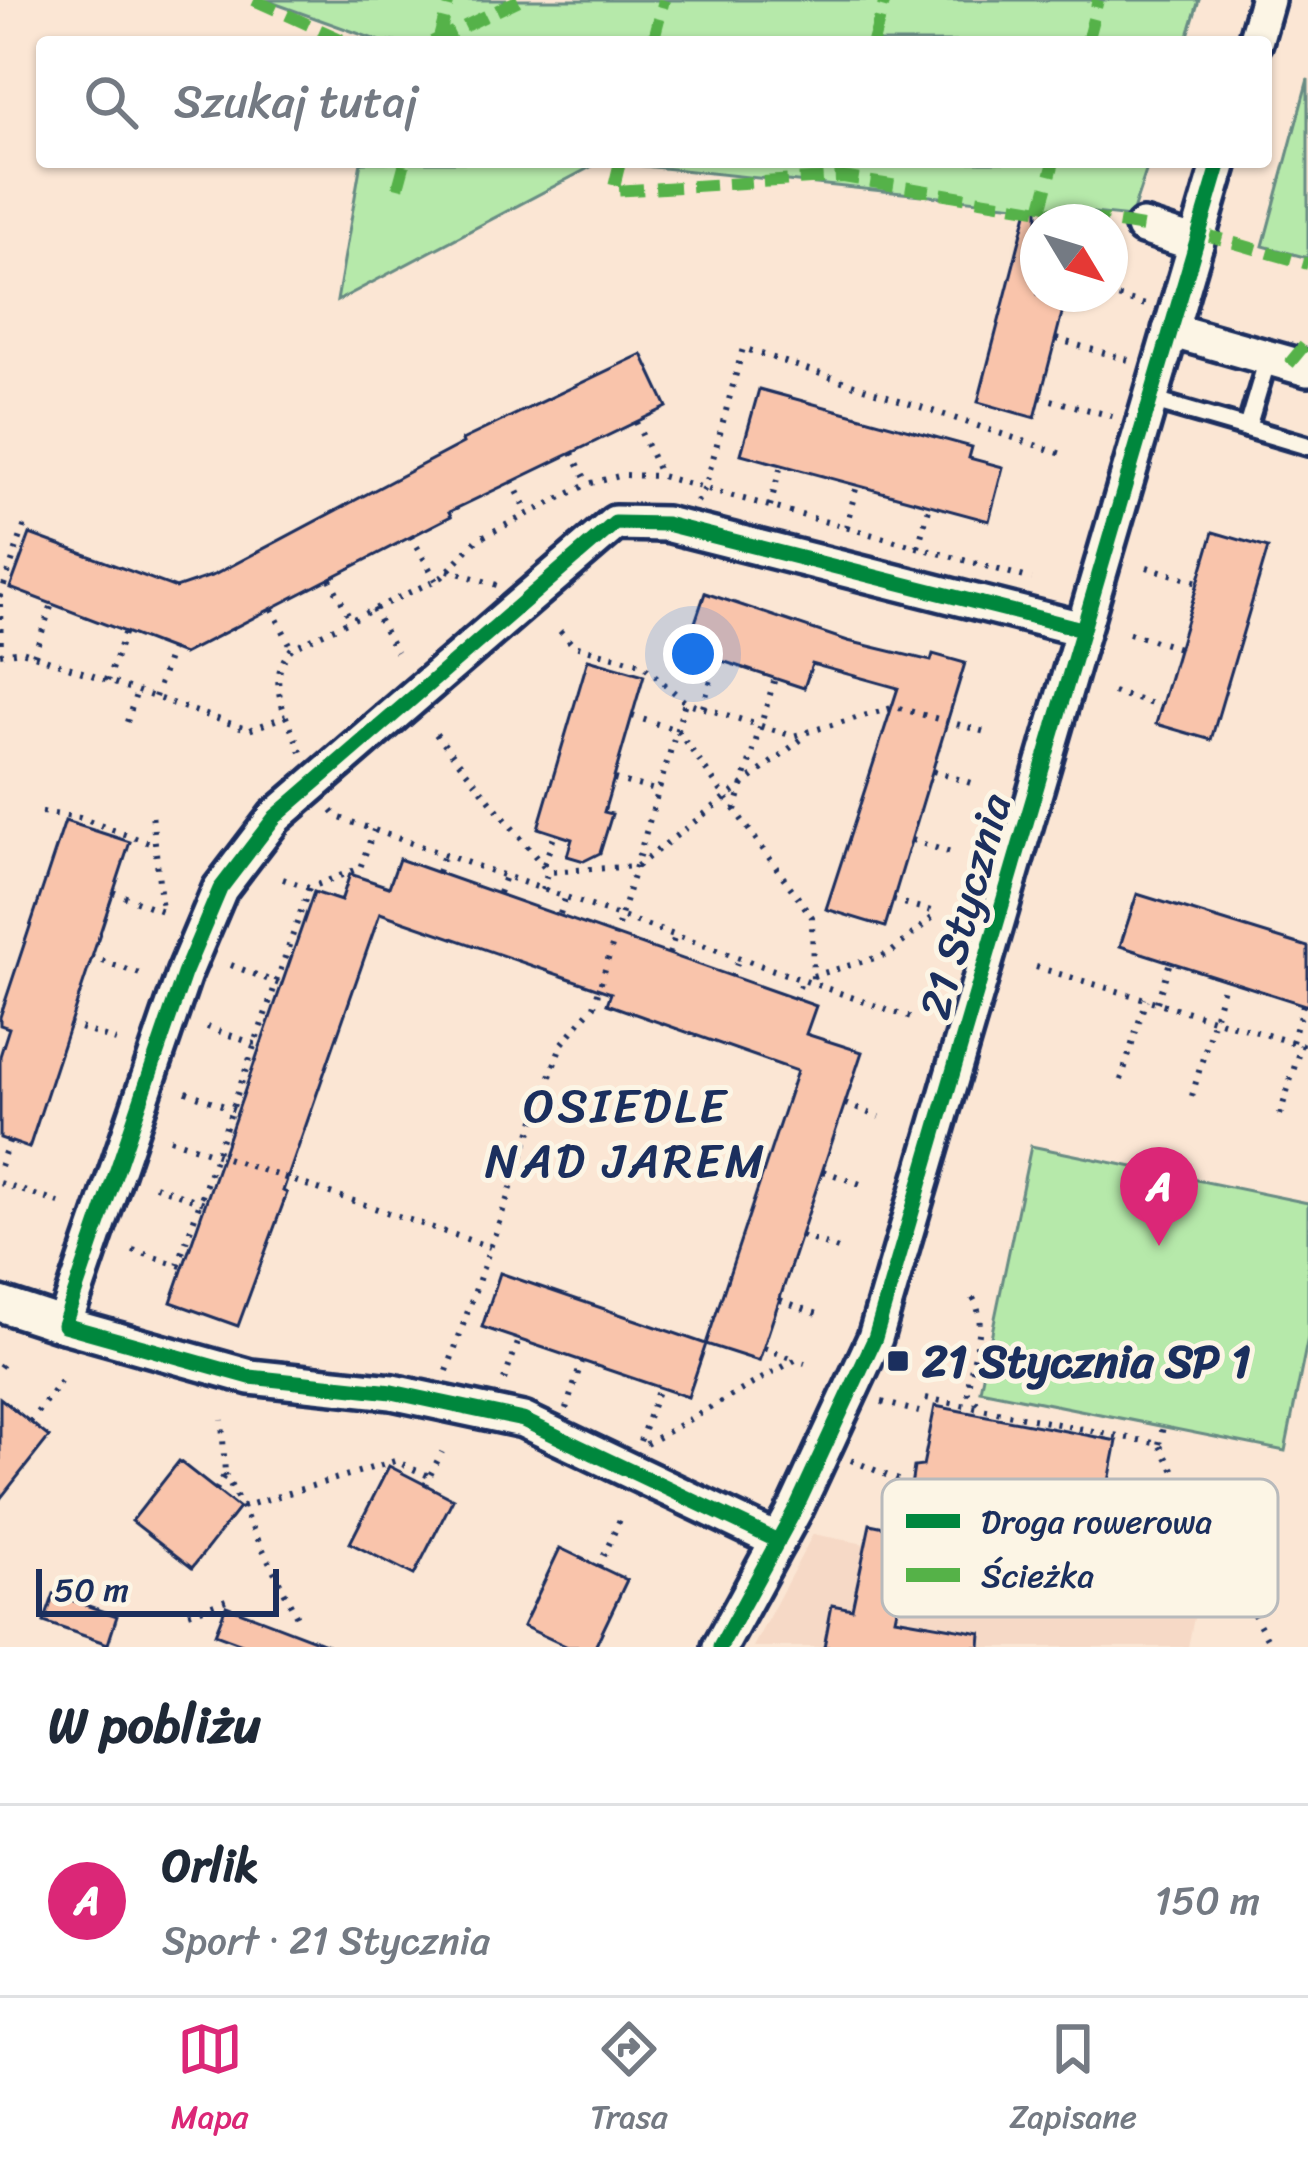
<!DOCTYPE html>
<html lang="pl">
<meta charset="utf-8">
<style>
body{margin:0;font-family:Sriracha,sans-serif;background:#f6f6f7;color:#1f2937}
.compass{position:absolute;left:1020px;top:204px;width:108px;height:108px;border-radius:50%;background:#fff;box-shadow:0 3px 9px #0004;rotate:128deg}
.scale{position:absolute;left:36px;bottom:30px;width:243px;box-sizing:border-box;padding-left:12px;border:6px solid #1b2f5e;border-top:0;font-size:33px;line-height:42px;white-space:nowrap;color:#1b2f5e;-webkit-text-stroke:9px #fcf5e5;paint-order:stroke}
.you{position:absolute;left:693px;top:654px;width:42px;height:42px;margin:-30px;border:9px solid #fff;border-radius:50%;background:#1a73e8;box-shadow:0 0 0 18px #1a73e833}
.badge{display:grid;place-items:center;width:78px;height:78px;border-radius:50%;background:#db2777;color:#fff;font-size:39px;font-weight:700}
.pin{position:absolute;translate:-50% -99px;filter:drop-shadow(0 3px 6px #0008)}
.pin::after{content:'';position:absolute;top:63px;width:42px;height:36px;background:inherit;clip-path:polygon(0 0,100% 0,50% 100%)}
.list{margin:0;padding:0;list-style:none}
h2{display:flex;justify-content:space-between;align-items:center;height:156px;margin:0;padding:0 48px;font-size:51px}
h2 small{font-size:39px;font-weight:400;color:#747a83}
.list li{display:grid;grid-template-columns:78px 1fr auto;gap:36px;align-items:center;box-sizing:border-box;height:192px;padding:0 48px;border-top:3px solid #e0e1e3}
.list b{display:block;font-size:45px;white-space:nowrap}
.list p{margin:0;font-size:39px;white-space:nowrap;color:#747a83}
.list em{font-size:39px;font-style:normal;color:#747a83}
.icon{flex:none;width:66px;height:66px;fill:none;stroke:currentColor;stroke-width:2;stroke-linecap:round;stroke-linejoin:round}
.map{position:relative;flex:none;width:1308px;height:1647px;overflow:hidden}
.search{position:absolute;background:#fff;box-shadow:0 3px 9px #0004;left:36px;right:36px;top:36px;height:132px;display:flex;align-items:center;gap:30px;box-sizing:border-box;padding:0 42px;border-radius:12px;color:#747a83;font-size:45px}
.sheet{height:348px;background:#fff}
nav{display:flex;justify-content:space-around;align-items:center;box-sizing:border-box;height:168px;border-top:3px solid #e0e1e3;background:#fff;font-size:33px;color:#747a83}
nav a{display:grid;justify-items:center;gap:6px}
nav .on{color:#db2777}
.map>svg:first-child{display:block}
.built{fill:#f6d9c6}
.green{fill:#b6e9aa;stroke:#688c84;stroke-width:3}
.building{fill:#f9c4ab;stroke:#1b2f5e;stroke-width:3}
.lines{fill:none;stroke-linecap:round;stroke-linejoin:round}
.service-casing{stroke:#1b2f5e;stroke-width:26}
.minor-casing{stroke:#1b2f5e;stroke-width:42}
.path{stroke:#1b2f5e;stroke-width:6;stroke-dasharray:3 9;stroke-linecap:butt}
.service{stroke:#fcf5e5;stroke-width:16}
.minor{stroke:#fcf5e5;stroke-width:33}
.quiet{stroke:#55b248;stroke-width:12;stroke-dasharray:24 12;stroke-linecap:butt}
.cycleway-casing{stroke:#fcf5e5;stroke-width:22}
.cycleway{stroke:#00873e;stroke-width:15}
.poi-dot{fill:#1b2f5e;stroke:#fcf5e5;stroke-width:4.5}
.labels{text-anchor:middle;stroke-width:10;stroke-linejoin:round;paint-order:stroke}
.street-label{font-size:45px;fill:#1b2f5e;stroke:#fcf5e5}
.poi-label{font-size:45px;font-weight:bold;fill:#1b2f5e;stroke:#fcf5e5;text-anchor:start}
.neighbourhood-label{font-size:48px;letter-spacing:3px;fill:#1b2f5e;stroke:#fcf5e5}
.key{fill:#fcf5e5;stroke:#b8babc;stroke-width:3}
.key-label{font-size:33px;fill:#1b2f5e}
</style>
<div class="map">
<svg width="1308" height="1647" viewBox="0 0 1308 1647">
<rect width="100%" height="100%" fill="#fbe6d4"/>
<filter id="ink" filterUnits="userSpaceOnUse"><feTurbulence type="fractalNoise" baseFrequency=".00833" numOctaves="2"/><feDisplacementMap in="SourceGraphic" scale="24" xChannelSelector="R" yChannelSelector="G"/><feConvolveMatrix kernelMatrix="1 2 1 2 8 2 1 2 1" color-interpolation-filters="sRGB"/></filter>
<g filter="url(#ink)">
<polygon class="built" points="813,1534 1196,1608 1188,1647 753,1647"/>
<g class="green">
<polygon points="265,0 1199,0 1186,42 382,42"/>
<polygon points="1308,79 1308,258 1263,246"/>
<polygon points="361,162 600,162 337,301"/>
<polygon points="606,162 1149,162 1131,217"/>
<polygon points="1031,1146 1308,1203 1308,1337 1285,1451 980,1390"/>
</g>
<g class="building">
<polygon points="1029,205 1038,206 1038,294 1067,294 1035,418 978,402"/>
<polygon points="642,354 667,407 449,512 451,516 183,654 10,588 30,534 176,588 214,575 463,443 462,440"/>
<polygon points="759,389 972,447 969,458 1003,467 989,521 741,454"/>
<polygon points="1213,532 1268,548 1211,740 1156,724"/>
<polygon points="705,593 848,641 931,661 933,654 965,663 885,927 826,909 898,688 812,664 804,688 686,649"/>
<polygon points="588,659 644,675 604,812 612,814 600,853 584,861 567,856 572,839 538,828"/>
<polygon points="65,821 130,842 29,1148 0,1138 0,1056 9,1028 0,1025 0,1017"/>
<polygon points="399,859 816,1006 806,1034 862,1052 759,1361 706,1344 797,1071 607,1004 611,993 380,913 283,1191 287,1193 238,1326 171,1302 314,892 341,901 350,874 389,887"/>
<polygon points="1137,894 1308,947 1308,1006 1120,946"/>
<polygon points="500,1273 706,1344 688,1397 482,1327"/>
<polygon points="0,1398 49,1437 0,1499"/>
<polygon points="935,1406 1117,1441 1088,1588 1045,1580 1052,1558 911,1486 914,1467 923,1466"/>
<polygon points="179,1461 239,1508 192,1568 132,1521"/>
<polygon points="389,1466 453,1499 414,1575 350,1543"/>
<polygon points="870,1524 913,1533 895,1618 981,1633 980,1647 824,1647 832,1605 852,1609"/>
<polygon points="560,1548 627,1580 595,1647 568,1647 523,1626"/>
<polygon points="54,1594 117,1616 108,1644 44,1622"/>
<polygon points="226,1606 328,1645 328,1647 250,1647 215,1634"/>
</g>
<g class="lines">
<defs>
<g id="service">
<polyline points="1150,400 1247,428 1268,358"/>
<polyline points="1247,428 1308,446"/>
</g>
<g id="minor">
<polyline points="1255,42 1267,0"/>
<polyline points="1143,227 1196,244"/>
<polyline points="1170,330 1308,369"/>
<polyline points="0,1304 64,1325"/>
<polyline points="778,1541 523,1420 392,1392 250,1377 64,1325 184,974 220,889 275,817 615,523 666,524 1082,629"/>
<polyline points="720,1647 797,1506 875,1338 1220,162"/>
</g>
</defs>
<use href="#service" class="service-casing"/>
<use href="#minor" class="minor-casing"/>
<g class="path">
<polyline points="1107,294 1149,306"/>
<polyline points="1056,339 1132,361"/>
<polyline points="1040,397 1116,417"/>
<polyline points="636,422 661,476"/>
<polyline points="572,453 588,484"/>
<polyline points="512,481 528,513"/>
<polyline points="697,502 705,488 743,348 1065,455"/>
<polyline points="770,506 781,465"/>
<polyline points="846,527 857,485"/>
<polyline points="411,536 436,580"/>
<polyline points="918,547 930,505"/>
<polyline points="1147,567 1198,582"/>
<polyline points="448,570 497,585"/>
<polyline points="330,579 351,620"/>
<polyline points="0,597 25,524"/>
<polyline points="0,604 1,653"/>
<polyline points="272,609 292,648"/>
<polyline points="373,609 396,652"/>
<polyline points="560,631 574,646 641,663 685,702 793,736 895,707 989,733"/>
<polyline points="1129,633 1179,648"/>
<polyline points="0,654 22,651 249,730 286,716"/>
<polyline points="34,655 52,604"/>
<polyline points="107,681 125,631"/>
<polyline points="1113,692 1162,707"/>
<polyline points="155,697 171,649"/>
<polyline points="703,707 717,659"/>
<polyline points="632,716 677,730 812,917 813,983"/>
<polyline points="127,722 137,691"/>
<polyline points="436,734 548,872"/>
<path d="M301,752C287,717 263,680 292,648L442,577L478,539L588,484L623,475L661,476L1032,579"/>
<polyline points="933,771 974,784"/>
<polyline points="614,779 659,791"/>
<polyline points="735,810 775,678"/>
<polyline points="332,811 337,817 911,1018"/>
<polyline points="42,812 80,818 155,845"/>
<polyline points="912,840 954,854"/>
<polyline points="544,864 555,834"/>
<polyline points="438,872 444,855"/>
<polyline points="283,879 309,888"/>
<polyline points="542,890 548,872 637,866 803,738"/>
<polyline points="113,892 162,911 152,813"/>
<polyline points="499,893 505,876"/>
<polyline points="893,900 938,913"/>
<polyline points="560,914 565,898"/>
<polyline points="669,954 675,936"/>
<polyline points="91,957 140,974"/>
<polyline points="231,965 282,985"/>
<polyline points="1036,967 1308,1047"/>
<polyline points="813,976 889,954 938,913"/>
<polyline points="732,977 739,958"/>
<polyline points="795,999 802,979"/>
<polyline points="1157,1002 1170,962"/>
<polyline points="69,1024 116,1041"/>
<polyline points="207,1027 260,1046"/>
<polyline points="1292,1042 1303,1005"/>
<polyline points="1121,1080 1146,999"/>
<polyline points="186,1092 238,1111"/>
<polyline points="1192,1096 1225,980"/>
<polyline points="845,1104 879,1117"/>
<polyline points="1280,1115 1301,1045"/>
<polyline points="170,1139 490,1247"/>
<polyline points="0,1166 9,1141"/>
<polyline points="823,1171 860,1184"/>
<polyline points="0,1183 59,1203"/>
<polyline points="155,1186 207,1204"/>
<polyline points="801,1236 841,1250"/>
<polyline points="133,1250 184,1267"/>
<polyline points="178,1265 309,888 360,868 374,830"/>
<path d="M973,1298C990,1327 969,1360 968,1393L980,1406"/>
<polyline points="780,1300 823,1316"/>
<polyline points="764,1348 794,1359"/>
<polyline points="0,1367 5,1360"/>
<polyline points="447,1371 561,1045 594,1006 685,702"/>
<polyline points="504,1380 519,1340"/>
<polyline points="926,1398 1159,1444 1272,1647"/>
<polyline points="882,1402 919,1412"/>
<polyline points="566,1409 582,1361"/>
<polyline points="30,1422 63,1378"/>
<polyline points="640,1441 659,1388"/>
<polyline points="646,1444 795,1360 805,1363"/>
<polyline points="1159,1444 1163,1427"/>
<polyline points="851,1460 903,1482"/>
<polyline points="225,1474 300,1623"/>
<polyline points="425,1485 442,1452"/>
<polyline points="216,1490 225,1474 222,1420"/>
<polyline points="242,1507 395,1461 429,1476"/>
<polyline points="599,1567 621,1517"/>
<polyline points="189,1613 232,1598"/>
</g>
<use href="#service" class="service"/>
<use href="#minor" class="minor"/>
<g class="quiet">
<polyline points="254,0 347,42"/>
<polyline points="432,42 519,0"/>
<polyline points="438,42 449,0"/>
<polyline points="653,42 664,0"/>
<polyline points="873,42 885,0"/>
<polyline points="1087,42 1098,0"/>
<polyline points="620,162 613,191 843,177 1143,227"/>
<polyline points="398,188 405,162"/>
<polyline points="1041,210 1054,162"/>
<polyline points="1199,233 1308,264"/>
<polyline points="1289,364 1308,341"/>
</g>
<defs>
<g id="cycleway">
<polyline points="778,1541 523,1420 392,1392 250,1377 64,1325 184,974 220,889 275,817 615,523 666,524 1082,629"/>
<polyline points="720,1647 797,1506 875,1338 1220,162"/>
</g>
</defs>
<use href="#cycleway" class="cycleway-casing"/>
<use href="#cycleway" class="cycleway"/>
</g>
</g>
<rect class="poi-dot" x="886" y="1349" width="24" height="24" rx="6"/>
<g class="labels">
<g class="street-label">
<text transform="translate(964 906) rotate(-74)" y="16">21 Stycznia</text>
</g>
<g class="poi-label">
<text x="922" y="1377">21 Stycznia SP 1</text>
</g>
<g class="neighbourhood-label">
<text x="626" y="1122">OSIEDLE<tspan x="626" dy="55">NAD JAREM</tspan></text>
</g>
</g>
<rect x="882" y="1479" width="396" height="138" rx="18" class="key"/>
<rect x="906" y="1514" width="54" height="14" fill="#00873e"/>
<rect x="906" y="1568" width="54" height="14" fill="#55b248"/>
<g class="key-label">
<text x="981" y="1533">Droga rowerowa</text>
<text x="981" y="1587">Ścieżka</text>
</g>
</svg>
<svg class="compass" viewBox="-18 -18 36 36"><path d="M0-13l5 13h-10z" fill="#e53935"/><path d="M0 13l5-13h-10z" fill="#747a83"/></svg>
<div class="scale">50 m</div>
<div class="you"></div>
<div class="pin badge" style="left:1159px;top:1246px">A</div>
<div class="search"><svg class="icon" aria-label="search" viewBox="0 0 24 24"><circle cx="10" cy="10" r="6"/><path d="M15 15l6 6"/></svg>Szukaj tutaj</div>
</div>
<section class="sheet">
<h2>W pobliżu<small></small></h2>
<ul class="list">
<li><span class="badge">A</span><div><b>Orlik</b><p>Sport · 21 Stycznia</p></div><em>150 m</em></li>
</ul>
</section>
<nav>
<a class="on"><svg class="icon" aria-label="map" viewBox="0 0 24 24"><path d="M3 6l6-2 6 2 6-2v14l-6 2-6-2-6 2zM9 4v14M15 6v14"/></svg>Mapa</a>
<a><svg class="icon" aria-label="directions" viewBox="0 0 24 24"><path d="M12 3l9 9-9 9-9-9zM9 14v-3h6M13 9l2 2-2 2"/></svg>Trasa</a>
<a><svg class="icon" aria-label="saved" viewBox="0 0 24 24"><path d="M7 4h10v16l-5-4-5 4z"/></svg>Zapisane</a>
</nav>
